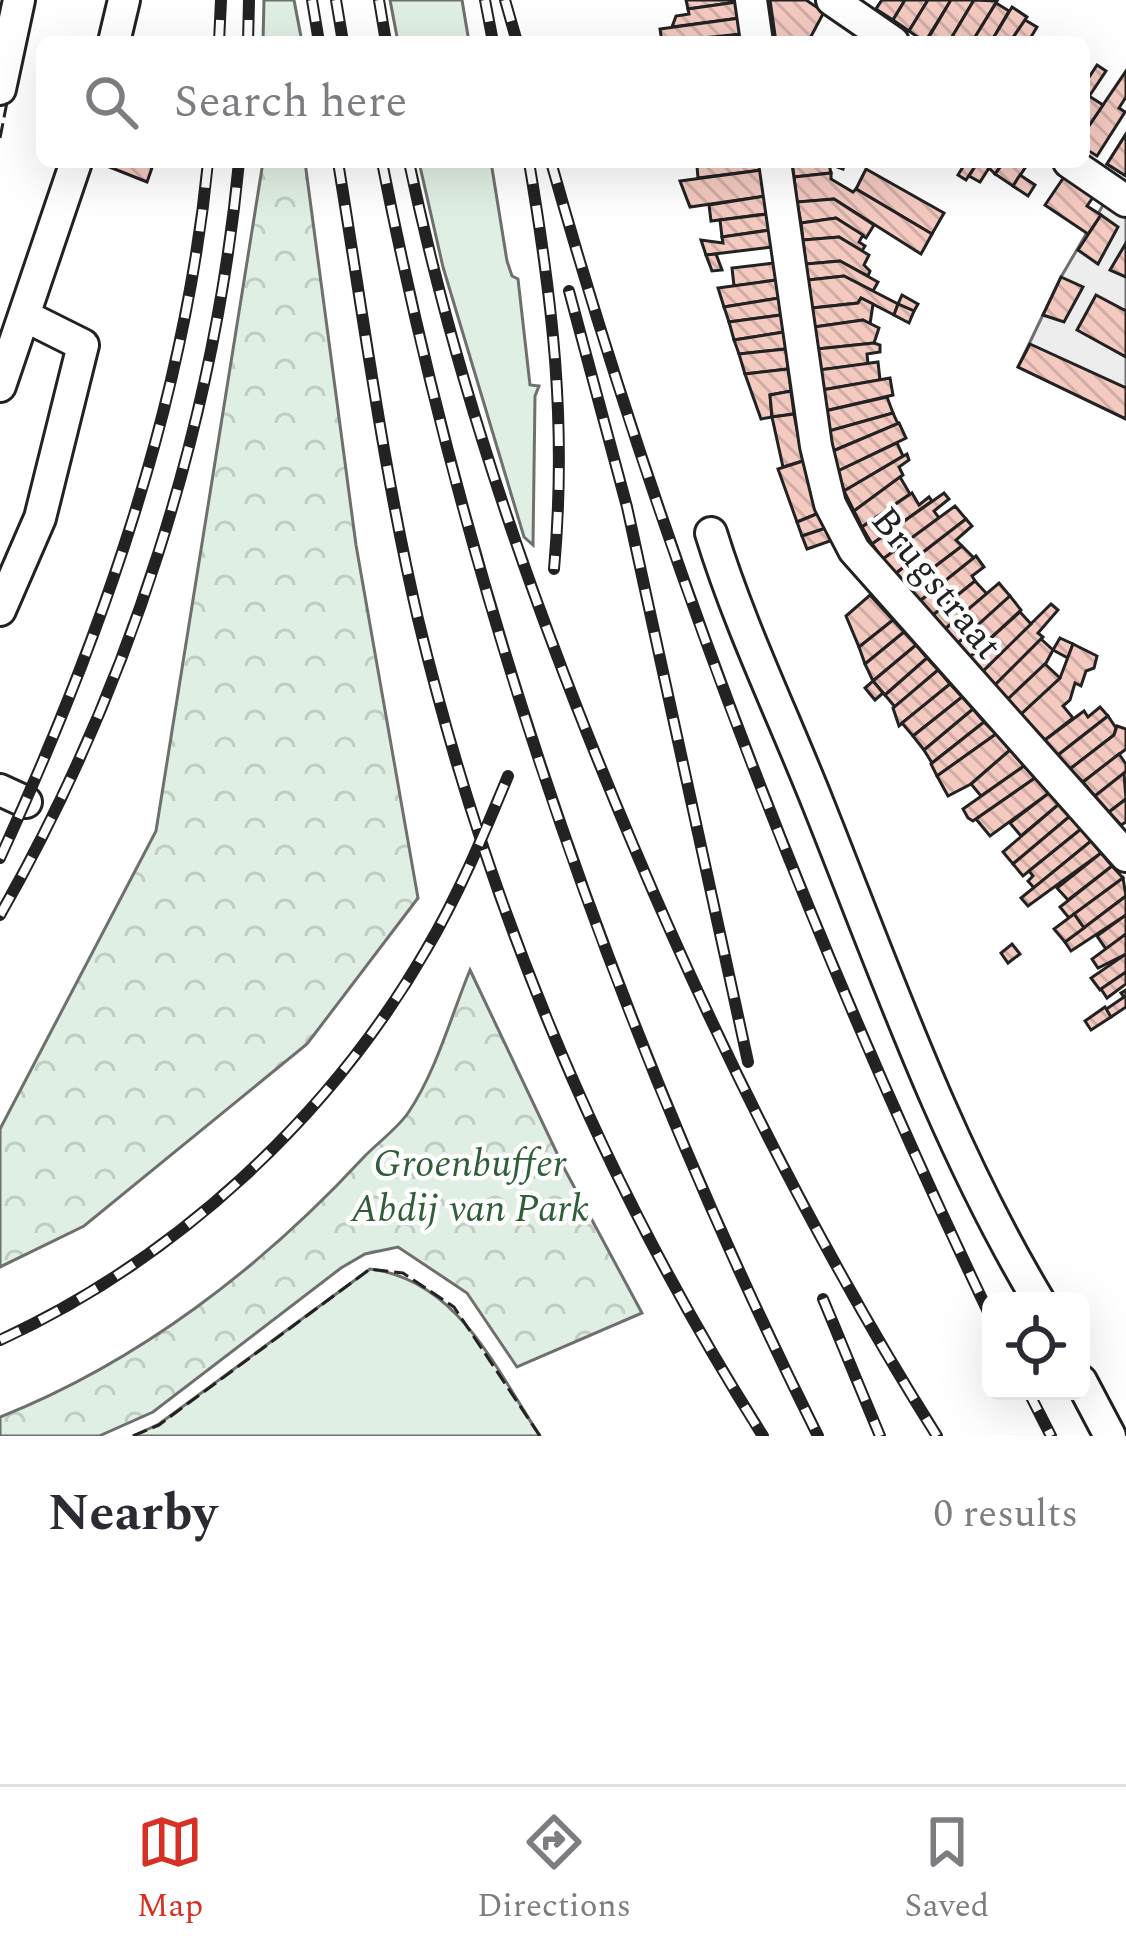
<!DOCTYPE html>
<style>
body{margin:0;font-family:Spectral,serif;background:#f7f7f7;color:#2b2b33}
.controls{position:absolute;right:36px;bottom:36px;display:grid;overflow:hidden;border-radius:18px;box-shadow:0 12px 48px #0002}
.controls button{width:108px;height:108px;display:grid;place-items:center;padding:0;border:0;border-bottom:3px solid #e1e1e2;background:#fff;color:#2b2b33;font:60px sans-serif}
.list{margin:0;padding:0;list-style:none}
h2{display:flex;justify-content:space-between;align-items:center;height:156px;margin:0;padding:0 48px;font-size:51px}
h2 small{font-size:39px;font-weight:400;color:#7c7c81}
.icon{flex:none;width:66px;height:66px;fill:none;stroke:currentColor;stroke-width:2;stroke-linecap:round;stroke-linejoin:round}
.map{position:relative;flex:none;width:1126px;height:1436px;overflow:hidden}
.search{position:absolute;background:#fff;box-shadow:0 12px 48px #0002;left:36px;right:36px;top:36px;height:132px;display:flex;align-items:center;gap:30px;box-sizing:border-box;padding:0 42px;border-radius:18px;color:#7c7c81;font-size:45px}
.sheet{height:348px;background:#fff}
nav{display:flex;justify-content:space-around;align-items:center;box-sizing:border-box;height:168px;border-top:3px solid #e1e1e2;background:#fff;font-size:33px;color:#7c7c81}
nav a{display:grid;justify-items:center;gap:6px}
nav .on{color:#d93025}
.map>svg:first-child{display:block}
.green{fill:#e0efe3;stroke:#6f6f6f;stroke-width:3}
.forest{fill:url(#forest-crowns);stroke:#6f6f6f;stroke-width:3}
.parking{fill:#ededed;stroke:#6f6f6f;stroke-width:3}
.building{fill:url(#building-back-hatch);stroke:#222;stroke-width:3}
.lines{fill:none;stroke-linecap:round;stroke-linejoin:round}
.minor-casing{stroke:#222;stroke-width:36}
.minor{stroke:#fff;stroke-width:30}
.rail-casing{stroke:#222;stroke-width:12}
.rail{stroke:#fff;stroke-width:8;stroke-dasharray:22;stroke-linecap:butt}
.fence{stroke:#222;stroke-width:3;stroke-dasharray:15 6;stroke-linecap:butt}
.labels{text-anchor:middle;stroke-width:9;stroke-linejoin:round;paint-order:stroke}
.street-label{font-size:39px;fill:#222;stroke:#fff}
.park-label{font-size:39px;font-style:italic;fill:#2f5e38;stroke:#fff}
</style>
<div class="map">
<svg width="1126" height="1436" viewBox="0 0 1126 1436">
<defs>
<pattern id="forest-crowns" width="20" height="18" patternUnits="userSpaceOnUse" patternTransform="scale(3)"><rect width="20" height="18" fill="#e0efe3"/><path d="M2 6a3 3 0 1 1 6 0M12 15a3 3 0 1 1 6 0" fill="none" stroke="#c0cdc2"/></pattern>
<pattern id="building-back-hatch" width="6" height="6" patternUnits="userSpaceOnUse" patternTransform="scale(3)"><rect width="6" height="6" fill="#f3c9c0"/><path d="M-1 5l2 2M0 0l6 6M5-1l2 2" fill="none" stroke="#d0aca5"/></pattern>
</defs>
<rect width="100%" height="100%" fill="#fff"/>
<g class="green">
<polygon points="264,0 294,0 302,42 263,42"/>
<polygon points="390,0 462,0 469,42 398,42"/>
<polygon points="419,162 491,162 507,261 512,276 518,279 530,385 539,386 535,396 533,545 524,537 443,267"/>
<path d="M370,1269C458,1280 495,1368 540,1436H133L159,1424Z"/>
</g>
<g class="forest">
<polygon points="263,162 305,162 356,545 418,898 307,1044 84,1226 0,1267 0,1129 156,831"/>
<path d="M470,970L564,1168L642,1313L517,1367L467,1293L398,1247L365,1254L341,1268L153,1412L99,1436H0V1417C139,1362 262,1267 363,1158C376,1144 397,1129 408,1113C436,1072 451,1016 470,970Z"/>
</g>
<polygon class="parking" points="1106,200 1126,212 1126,419 1018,367 1061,277"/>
<g class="building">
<polygon points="686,0 737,0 737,2 688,9"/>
<polygon points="770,0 806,0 824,12 808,42 776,42"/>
<polygon points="882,0 905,0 893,20 876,9"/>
<polygon points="882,0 905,0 893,20 876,9"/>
<polygon points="905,0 928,0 909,31 893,20"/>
<polygon points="928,0 951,0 925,42 909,31"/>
<polygon points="951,0 974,0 949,42 926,42"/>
<polygon points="974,0 997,1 972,42 949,42"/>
<polygon points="737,2 740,18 672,27 676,16 689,14 688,9"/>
<polygon points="996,3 1009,11 991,42 972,42"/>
<polygon points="1012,7 1027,17 1010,42 991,42"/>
<polygon points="740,18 742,34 662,42 660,29"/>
<polygon points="1025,20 1037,27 1028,42 1010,42"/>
<polygon points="742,34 744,42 682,42"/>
<polygon points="1097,65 1106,71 1084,104 1084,85"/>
<polygon points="1126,71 1126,97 1119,108 1125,112 1097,156 1084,148 1084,133"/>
<polygon points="1089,96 1103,105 1084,133 1084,104"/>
<polygon points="1126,134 1126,176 1107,164"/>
<polygon points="1126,134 1126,176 1107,164"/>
<polygon points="97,162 154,162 147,182"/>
<polygon points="761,162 762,170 698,178 697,166"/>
<polygon points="792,162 845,162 843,169 829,164 831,173 794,177"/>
<polygon points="966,162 978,162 966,180 958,175"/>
<polygon points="978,162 1004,162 995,174 989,168 980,182 969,176"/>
<polygon points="1004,162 1029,162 1013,186 995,174"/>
<polygon points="866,169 944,213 932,234 856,189"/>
<polygon points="762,170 765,196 690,207 680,181"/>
<polygon points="831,173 831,179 853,192 856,189 932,234 921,254 834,199 797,202 794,177"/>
<polygon points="1066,174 1096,193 1087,206 1101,215 1088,234 1045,205"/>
<polygon points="1020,175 1035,185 1028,196 1013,186"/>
<polygon points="765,196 767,214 711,221 709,205"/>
<polygon points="834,199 874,225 866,238 836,218 801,223 797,202"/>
<polygon points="767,214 770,230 722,237 720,220"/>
<polygon points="1101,215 1118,227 1098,264 1078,250"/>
<polygon points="836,218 863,235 859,242 865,246 862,251 839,237 803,240 801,223"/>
<polygon points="770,230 772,247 706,255 701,240 723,243 722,237"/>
<polygon points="839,237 869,255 864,265 870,271 868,276 840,261 806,264 803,240"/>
<polygon points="1126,243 1126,277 1110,270"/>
<polygon points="716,254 722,270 712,271 706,255"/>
<polygon points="840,261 878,282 873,291 844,276 808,280 806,264"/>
<polygon points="774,263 776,280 734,286 732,268"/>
<polygon points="844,276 898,304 894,315 861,298 858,303 812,308 808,280"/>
<polygon points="1061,277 1083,287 1064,322 1043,315"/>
<polygon points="776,280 779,298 724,307 718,288"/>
<polygon points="902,295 918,304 914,311 898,304"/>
<polygon points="1096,295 1126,311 1126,357 1077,330"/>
<polygon points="779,298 781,315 729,322 724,307"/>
<polygon points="861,298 873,304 870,324 863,320 814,327 812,308 858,303"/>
<polygon points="898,304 914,311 909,323 894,315"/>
<polygon points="781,315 784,332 734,340 729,322"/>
<polygon points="863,320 879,328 874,343 817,349 814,327"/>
<polygon points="784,332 786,349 739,354 734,340"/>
<polygon points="874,343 880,345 880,352 867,354 868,364 819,370 817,349"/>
<polygon points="1030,344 1126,388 1126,419 1018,367"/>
<polygon points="786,349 788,369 745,374 739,354"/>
<polygon points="878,362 880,380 822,390 819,370"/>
<polygon points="788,369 791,391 770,395 772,417 761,419 745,374"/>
<polygon points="890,378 893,395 825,411 822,390"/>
<polygon points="791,391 794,414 772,417 770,395"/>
<polygon points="887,397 893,413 829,431 825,411"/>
<polygon points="893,413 898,424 833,451 829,431"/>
<polygon points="794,414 803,461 783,467 772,417"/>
<polygon points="899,423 906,438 838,471 833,451"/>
<polygon points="897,443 903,456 844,491 838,471"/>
<polygon points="907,454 909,460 899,467 903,475 854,511 844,491"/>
<polygon points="803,461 819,513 797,522 778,469"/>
<polygon points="900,477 910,494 862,527 854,511"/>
<polygon points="912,493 919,505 929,497 932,501 872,544 862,527"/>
<polygon points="944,493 949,499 934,511 939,518 883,559 872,544"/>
<polygon points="955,506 966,519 895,574 883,559"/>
<polygon points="819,513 826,528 802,536 797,522"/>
<polygon points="966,519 972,526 956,540 962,546 908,587 895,574"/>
<polygon points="826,528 833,540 807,549 802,536"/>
<polygon points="962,546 974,558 920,601 908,587"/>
<polygon points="976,556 984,567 972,576 975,581 933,615 920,601"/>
<polygon points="975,581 987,594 945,629 933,615"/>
<polygon points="999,583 1010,596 958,643 945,629"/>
<polygon points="870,595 893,620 859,647 846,616"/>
<polygon points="1010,596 1021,610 970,657 958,643"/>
<polygon points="1051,604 1058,610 1038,633 1043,637 995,685 983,671"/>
<polygon points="1020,612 1031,624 983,671 970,657"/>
<polygon points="893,620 904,632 865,664 859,647"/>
<polygon points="904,632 916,645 873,681 865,664"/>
<polygon points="1060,638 1073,644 1068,658 1053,650"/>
<polygon points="1041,639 1053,650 1046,663 1008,699 995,685"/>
<polygon points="1073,644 1097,656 1094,668 1086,671 1081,686 1075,683 1070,700 1063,706 1073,718 1045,740 1021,714 1060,678"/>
<polygon points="916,645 927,658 885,695 873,681"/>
<polygon points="927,658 938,670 895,707 885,695"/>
<polygon points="1045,664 1060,678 1021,714 1008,699"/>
<polygon points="938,670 950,684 899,726 893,708"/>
<polygon points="873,681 883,693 875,700 865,688"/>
<polygon points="950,684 962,697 913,736 902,723"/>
<polygon points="962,697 973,709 924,750 913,736"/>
<polygon points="1100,707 1108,716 1058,755 1045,740 1084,711 1088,717"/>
<polygon points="973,709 984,722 932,763 924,750"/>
<polygon points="1108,716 1116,728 1114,735 1070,769 1058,755"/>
<polygon points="984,722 996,734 937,776 931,764"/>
<polygon points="1117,726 1126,729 1126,749 1083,782 1070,769 1114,735"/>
<polygon points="996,734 1010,750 971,784 948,796 937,776"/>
<polygon points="1010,750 1024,766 981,796 971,784"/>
<polygon points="1119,754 1126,764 1126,772 1095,796 1083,782"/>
<polygon points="1024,766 1035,778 973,821 968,818 963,809"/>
<polygon points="1124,773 1126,799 1109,812 1095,796"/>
<polygon points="1035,778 1049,793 990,836 976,819"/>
<polygon points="1049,793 1059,804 1021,836 1010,823"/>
<polygon points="1126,799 1126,822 1121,825 1109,812"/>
<polygon points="1059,804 1070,816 1013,864 1003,852"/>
<polygon points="1070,816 1081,829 1023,876 1013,864"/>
<polygon points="1081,829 1091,841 1034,888 1028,881 1033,876 1029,871"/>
<polygon points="1091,841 1101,853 1028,906 1021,898"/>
<polygon points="1101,853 1112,866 1068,900 1057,888"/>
<polygon points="1112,866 1123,878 1069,918 1060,907"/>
<polygon points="1123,878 1126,896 1084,928 1074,914"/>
<polygon points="1126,896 1126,915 1071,951 1065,942"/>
<polygon points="1074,914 1084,928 1065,942 1054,929"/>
<polygon points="1126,915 1126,934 1106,949 1097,936"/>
<polygon points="1126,934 1126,954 1098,968 1092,959"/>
<polygon points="1012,944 1020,954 1008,963 1001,953"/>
<polygon points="1126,954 1126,972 1100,990 1091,978"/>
<polygon points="1126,972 1126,984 1107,998 1101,989"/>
<polygon points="1126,990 1126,1007 1111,1017 1105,1010 1124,997 1121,993"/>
<polygon points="1105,1007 1111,1017 1091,1030 1085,1021"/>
</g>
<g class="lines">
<defs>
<g id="minor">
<polyline points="751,0 757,42"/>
<polyline points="832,0 893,42"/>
<polyline points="114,42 124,0"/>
<polyline points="0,89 19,0"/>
<polyline points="775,162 816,446 830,504 854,550 1126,856"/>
<polyline points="1069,162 1126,201"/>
<polyline points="0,386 76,162"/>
<path d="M711,533C740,627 783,715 819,806C886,974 946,1146 1039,1301"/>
<polyline points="0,610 40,518 83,345 25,316"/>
<polyline points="0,790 26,802"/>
<polyline points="1081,1381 1110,1436"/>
</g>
</defs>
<use href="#minor" class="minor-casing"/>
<use href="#minor" class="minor"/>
<defs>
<g id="rail">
<polyline points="312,0 319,42"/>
<polyline points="336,0 343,42"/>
<polyline points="379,0 386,42"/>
<polyline points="485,0 493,42"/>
<polyline points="505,0 517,42"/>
<polyline points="219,42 221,0"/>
<polyline points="248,42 249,0"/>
<path d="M338,162C363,314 383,469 418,619C488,910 603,1184 763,1436"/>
<path d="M382,162C470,608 615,1029 818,1436"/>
<path d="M409,162C459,398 539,623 633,845C719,1048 819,1249 937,1436"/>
<path d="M529,162C553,305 567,424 554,569"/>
<path d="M551,162C664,563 812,943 991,1318"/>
<polyline points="569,291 627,507 748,1062"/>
<path d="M0,858C101,638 184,405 208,162"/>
<path d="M0,915C130,687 214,424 239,162"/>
<polyline points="823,1299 880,1436"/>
<path d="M0,1340C176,1259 329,1118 426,950C459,894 483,836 508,776"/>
<polyline points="1028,1391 1051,1436"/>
</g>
</defs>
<use href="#rail" class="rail-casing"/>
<use href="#rail" class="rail"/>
<g class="fence">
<polyline points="0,138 8,97"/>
<polyline points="133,1436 159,1425 370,1269 403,1273 454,1307 540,1436"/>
</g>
</g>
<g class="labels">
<g class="street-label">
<text transform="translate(938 582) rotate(51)" y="14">Brugstraat</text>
</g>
<g class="park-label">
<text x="470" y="1176">Groenbuffer<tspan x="470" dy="45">Abdij van Park</tspan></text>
</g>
</g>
</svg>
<div class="controls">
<button><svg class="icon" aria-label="locate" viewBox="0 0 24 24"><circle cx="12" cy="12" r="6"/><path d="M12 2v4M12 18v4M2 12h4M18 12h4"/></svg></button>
</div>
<div class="search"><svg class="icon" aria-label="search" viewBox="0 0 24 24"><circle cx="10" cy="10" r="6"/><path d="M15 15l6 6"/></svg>Search here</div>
</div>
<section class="sheet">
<h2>Nearby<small>0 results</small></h2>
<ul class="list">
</ul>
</section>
<nav>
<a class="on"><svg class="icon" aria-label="map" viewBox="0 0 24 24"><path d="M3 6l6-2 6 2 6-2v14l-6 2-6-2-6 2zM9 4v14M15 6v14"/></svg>Map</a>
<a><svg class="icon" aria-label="directions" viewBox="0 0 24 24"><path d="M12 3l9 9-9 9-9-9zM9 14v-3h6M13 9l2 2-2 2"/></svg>Directions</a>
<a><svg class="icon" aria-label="saved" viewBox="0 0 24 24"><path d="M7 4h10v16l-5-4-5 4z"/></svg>Saved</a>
</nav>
